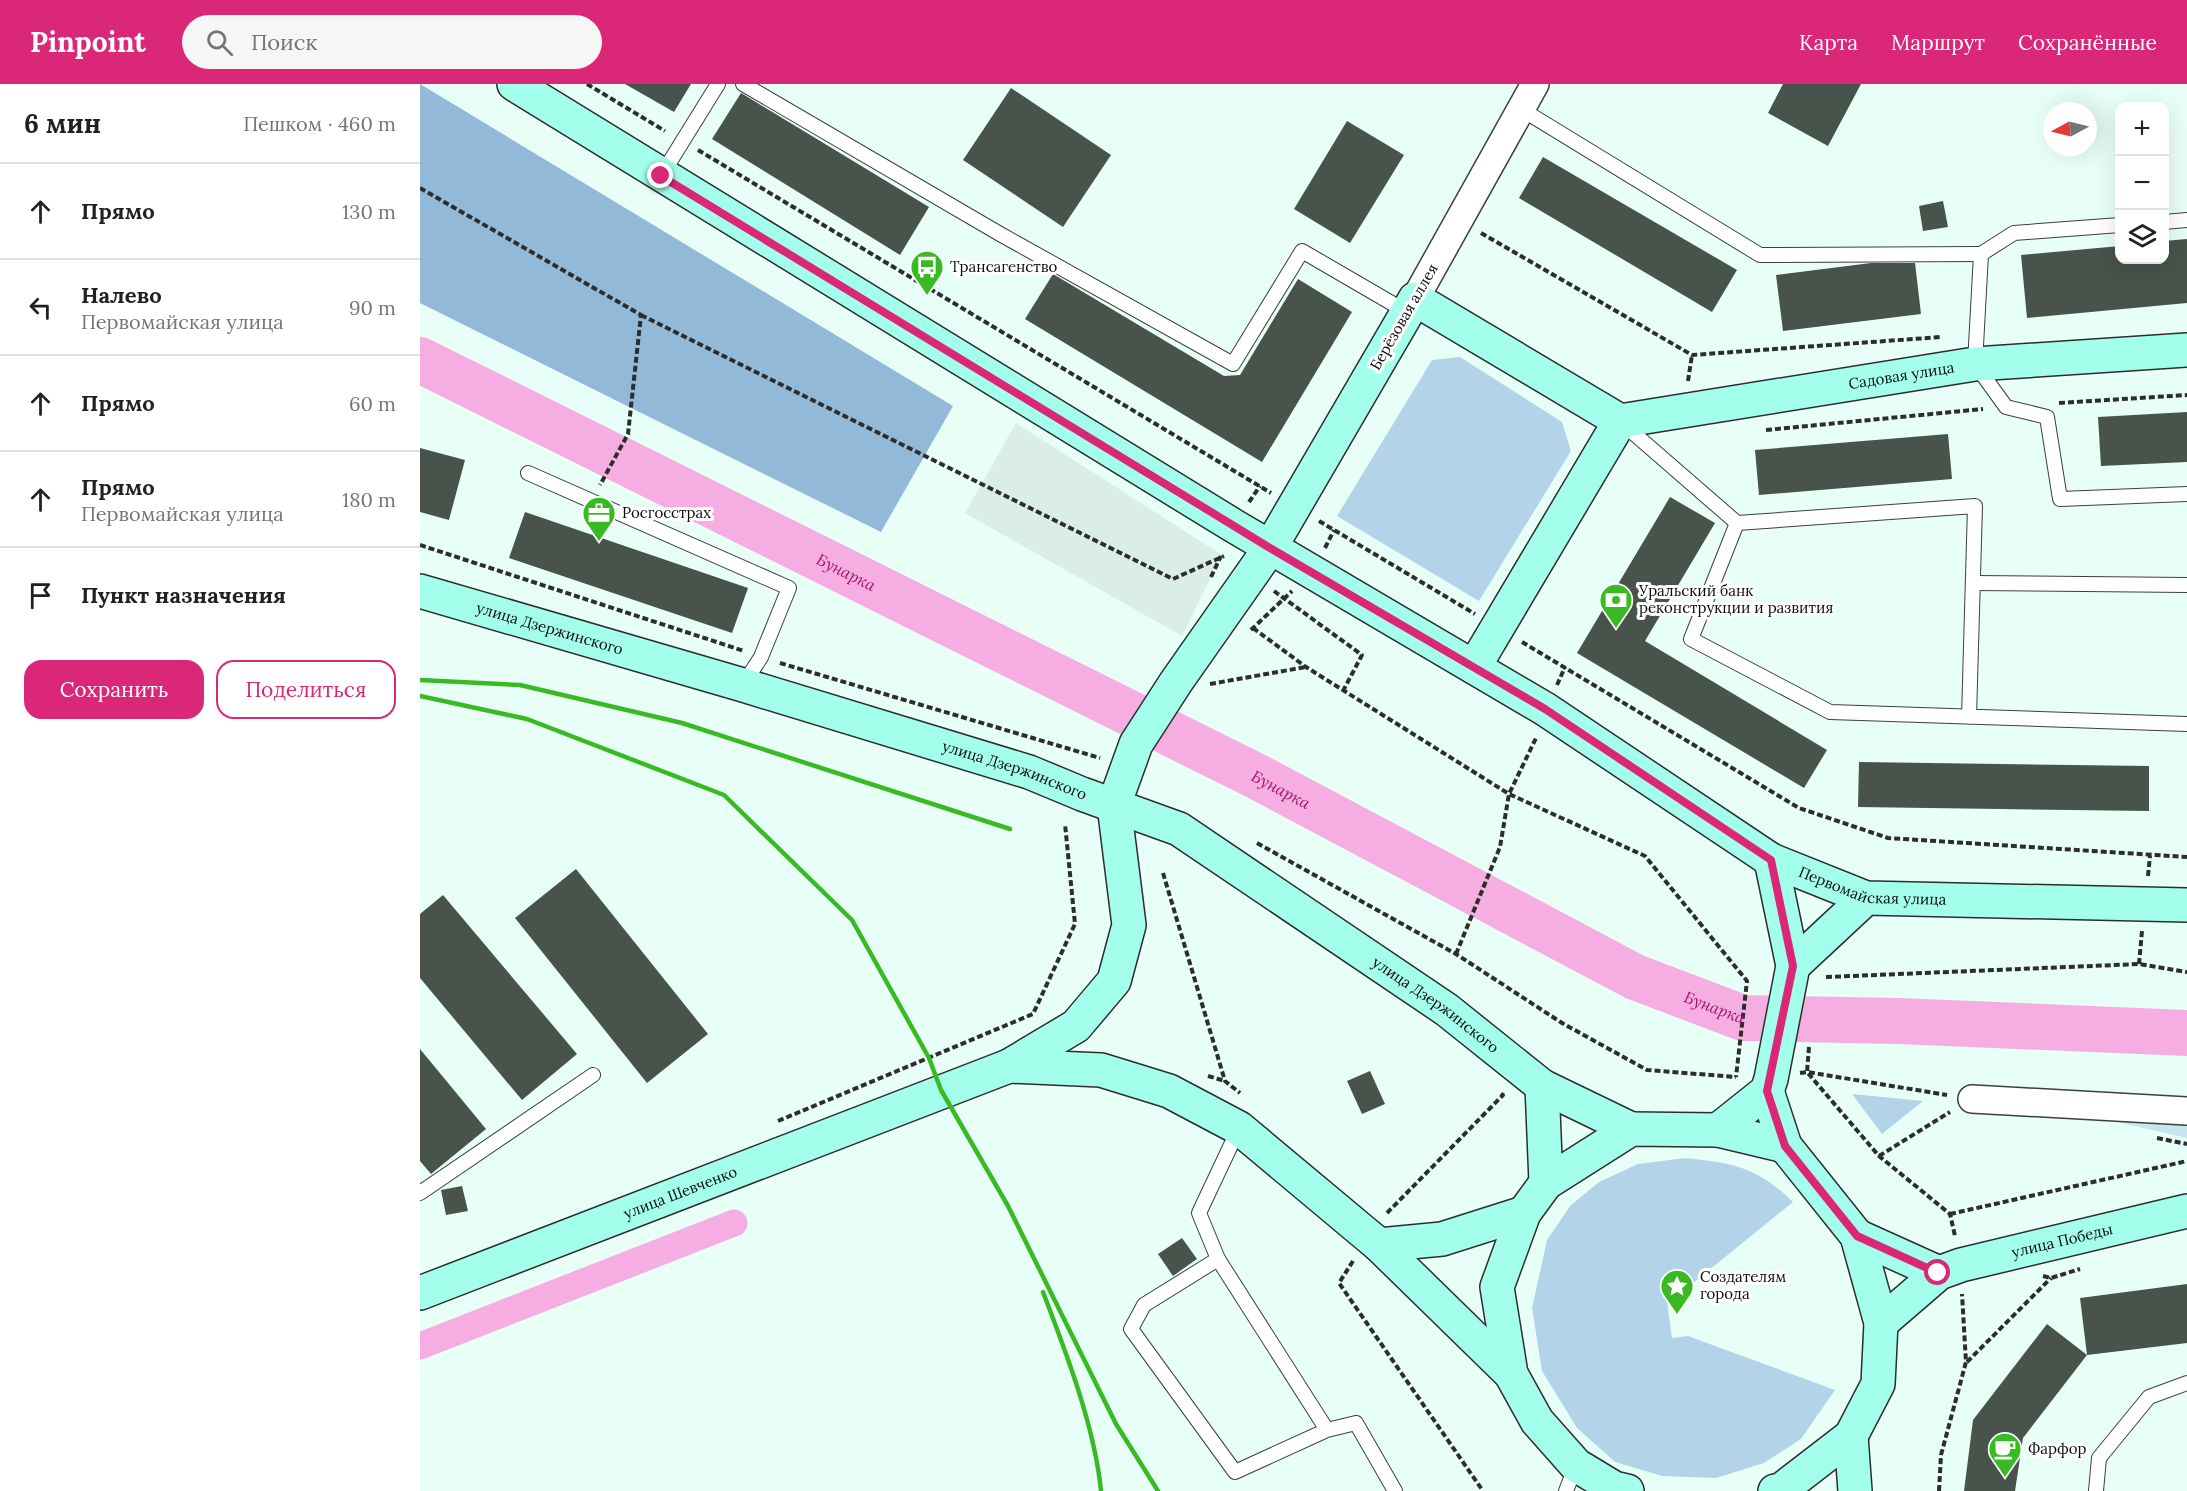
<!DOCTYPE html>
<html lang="ru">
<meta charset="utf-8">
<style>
body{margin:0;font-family:Lora,serif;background:#f6f6f6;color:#202124}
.controls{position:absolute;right:18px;top:18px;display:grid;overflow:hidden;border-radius:12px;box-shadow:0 6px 24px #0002}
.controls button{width:54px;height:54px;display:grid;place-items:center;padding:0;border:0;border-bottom:2px solid #e0e0e0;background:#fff;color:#202124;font:30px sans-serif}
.compass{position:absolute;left:1623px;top:18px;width:54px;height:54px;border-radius:50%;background:#fff;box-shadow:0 6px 24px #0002;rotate:263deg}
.stop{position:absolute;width:18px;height:18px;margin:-14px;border:4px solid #db2777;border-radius:50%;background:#fff}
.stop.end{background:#db2777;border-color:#fff;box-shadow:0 2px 6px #0008}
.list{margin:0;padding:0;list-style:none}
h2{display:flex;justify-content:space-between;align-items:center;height:78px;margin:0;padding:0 24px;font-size:26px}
h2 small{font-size:20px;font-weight:400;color:#757577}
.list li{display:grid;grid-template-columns:39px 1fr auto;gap:18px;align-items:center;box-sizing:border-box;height:96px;padding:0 24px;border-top:2px solid #e0e0e0}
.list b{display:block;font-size:22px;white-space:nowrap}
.list p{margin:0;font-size:20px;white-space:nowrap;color:#757577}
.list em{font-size:20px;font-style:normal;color:#757577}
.actions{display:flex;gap:12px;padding:18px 24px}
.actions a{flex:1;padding:14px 0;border:2px solid #db2777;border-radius:18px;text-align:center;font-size:21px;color:#db2777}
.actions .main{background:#db2777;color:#fff}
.icon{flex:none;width:33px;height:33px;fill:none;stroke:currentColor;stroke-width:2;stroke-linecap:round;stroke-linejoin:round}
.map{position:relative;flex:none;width:1767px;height:1407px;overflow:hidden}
header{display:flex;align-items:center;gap:36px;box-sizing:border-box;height:84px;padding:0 30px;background:#db2777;color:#fff}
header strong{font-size:28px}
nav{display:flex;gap:33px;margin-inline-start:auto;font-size:21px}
.search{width:420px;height:54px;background:#f6f6f6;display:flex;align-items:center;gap:15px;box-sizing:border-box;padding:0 21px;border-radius:33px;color:#757577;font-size:22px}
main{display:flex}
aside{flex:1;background:#fff}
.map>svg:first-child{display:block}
.green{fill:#b3d4e8}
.forest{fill:#93b9d9}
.pitch{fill:#c5e5ef}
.plaza{fill:#daede6}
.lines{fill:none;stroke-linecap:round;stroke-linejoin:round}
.canal{stroke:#f6aee2;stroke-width:27}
.river{stroke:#f6aee2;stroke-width:46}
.building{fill:#47534b}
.lane-casing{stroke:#3e3e3e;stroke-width:16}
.street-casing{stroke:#3e3e3e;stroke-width:30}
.secondary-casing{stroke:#2d2d2d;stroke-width:36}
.path{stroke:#2d2d2d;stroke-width:4;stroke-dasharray:6 3;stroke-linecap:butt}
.lane{stroke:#fff;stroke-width:14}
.street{stroke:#fff;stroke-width:27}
.secondary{stroke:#a3ffec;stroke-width:33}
.rail{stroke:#39ba24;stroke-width:4.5}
.route{stroke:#db2777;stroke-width:8}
.labels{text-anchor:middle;stroke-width:6;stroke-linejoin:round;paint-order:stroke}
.poi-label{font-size:15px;fill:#0b0b0b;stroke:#fff;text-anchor:start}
.street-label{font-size:15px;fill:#0b0b0b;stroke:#fff}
.water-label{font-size:16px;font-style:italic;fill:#9b156d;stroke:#fff}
</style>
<header>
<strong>Pinpoint</strong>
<div class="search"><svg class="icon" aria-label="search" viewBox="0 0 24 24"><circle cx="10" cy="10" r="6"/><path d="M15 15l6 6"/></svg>Поиск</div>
<nav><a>Карта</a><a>Маршрут</a><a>Сохранённые</a></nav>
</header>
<main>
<aside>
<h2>6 мин<small>Пешком · 460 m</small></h2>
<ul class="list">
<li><svg class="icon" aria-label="ahead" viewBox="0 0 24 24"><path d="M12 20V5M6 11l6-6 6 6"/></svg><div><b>Прямо</b></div><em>130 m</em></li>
<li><svg class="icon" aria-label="left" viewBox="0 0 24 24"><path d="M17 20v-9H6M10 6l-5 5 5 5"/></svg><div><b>Налево</b><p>Первомайская улица</p></div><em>90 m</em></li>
<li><svg class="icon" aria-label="ahead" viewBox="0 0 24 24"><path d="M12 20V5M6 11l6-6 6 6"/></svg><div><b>Прямо</b></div><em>60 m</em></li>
<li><svg class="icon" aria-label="ahead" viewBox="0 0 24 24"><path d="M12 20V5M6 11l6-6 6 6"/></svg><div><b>Прямо</b><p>Первомайская улица</p></div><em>180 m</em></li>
<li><svg class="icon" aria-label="arrive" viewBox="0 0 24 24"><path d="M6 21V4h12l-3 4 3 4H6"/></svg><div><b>Пункт назначения</b></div></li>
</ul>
<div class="actions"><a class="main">Сохранить</a><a>Поделиться</a></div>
</aside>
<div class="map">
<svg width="1767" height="1407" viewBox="0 0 1767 1407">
<rect width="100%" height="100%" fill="#e8fff8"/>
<g class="green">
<polygon points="1040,273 1142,338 1151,367 1059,517 917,432 1012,276"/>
<polygon points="1432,1010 1503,1017 1462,1050"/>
<path d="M1265,1074C1314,1079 1337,1083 1373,1118L1262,1208L1246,1210L1252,1254L1268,1252L1415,1306L1381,1355L1344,1379L1296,1394L1242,1392L1195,1378L1157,1344L1122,1287L1112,1224L1127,1156L1151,1121L1179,1098L1218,1080Z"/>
</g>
<polygon class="forest" points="0,0 533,322 461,448 0,219"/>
<polygon class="pitch" points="1662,1030 1767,1032 1767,1054"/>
<polygon class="plaza" points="596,339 802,471 762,552 545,429"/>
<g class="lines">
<polyline class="canal" points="0,1262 314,1139"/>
<path class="river" id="s1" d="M0,276L834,691L1215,893L1323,934L1479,937L1767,949"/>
</g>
<g class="building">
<polygon points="205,0 271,0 254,28"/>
<polygon points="1363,0 1441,0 1408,62 1348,29"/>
<polygon points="591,4 691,71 643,143 543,76"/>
<polygon points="321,9 509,123 480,171 292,55"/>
<polygon points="927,37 984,71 930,159 874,125"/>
<polygon points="1123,73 1317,186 1292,228 1099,114"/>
<polygon points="1523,117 1528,143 1503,147 1499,122"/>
<polygon points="1767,155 1767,219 1607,234 1601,171 1700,162 1700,176 1744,176 1744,157"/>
<polygon points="1451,179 1495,179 1501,230 1363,247 1356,191"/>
<polygon points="633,190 804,292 820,291 878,195 932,228 842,378 605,235"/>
<polygon points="1767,328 1767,378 1681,382 1678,333"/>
<polygon points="1528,350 1532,395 1339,411 1335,366"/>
<polygon points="0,364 45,376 29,436 0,428"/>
<polygon points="1250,413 1295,439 1225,557 1407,666 1384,704 1157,569"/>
<polygon points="105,428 328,504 312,549 89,474"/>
<polygon points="1439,678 1729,682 1729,727 1438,723"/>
<polygon points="156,785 288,950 227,999 95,834"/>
<polygon points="23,811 157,970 102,1016 0,894 0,830"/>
<polygon points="0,965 66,1045 11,1090 0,1077"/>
<polygon points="950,987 965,1020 942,1030 927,997"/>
<polygon points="42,1102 48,1127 26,1131 21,1106"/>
<polygon points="762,1154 777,1175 753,1192 738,1170"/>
<polygon points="1767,1200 1767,1259 1667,1271 1660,1214"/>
<polygon points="1627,1240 1667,1271 1603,1354 1595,1407 1544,1407 1553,1336"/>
</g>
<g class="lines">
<defs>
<g id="lane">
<polyline points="323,0 580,150 813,280 882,167 987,228"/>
<polyline points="1101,25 1340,171 1561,170"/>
<polyline points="241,92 298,0"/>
<polyline points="1744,138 1767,136"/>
<polyline points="1700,141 1594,149 1561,170 1555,280 1586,323 1627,333 1640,415 1767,410"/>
<polyline points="1203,340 1317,439"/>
<polyline points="108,389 369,504 341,573 323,601"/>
<polyline points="1553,499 1767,501"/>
<polyline points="1549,633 1555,422 1317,439 1271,555 1410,628 1767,640"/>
<polyline points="0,1109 173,991"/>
<polyline points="798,1175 779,1129 819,1044"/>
<polyline points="907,1346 798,1175 724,1221 711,1245 815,1388 907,1346 936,1339 975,1407"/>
<polyline points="1146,1407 1156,1381"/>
<polyline points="1676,1407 1679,1374 1729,1313 1767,1299"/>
</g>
<g id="street">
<polyline points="995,215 1115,0"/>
<polyline points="1552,1015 1767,1027"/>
</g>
<g id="secondary">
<path id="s2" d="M94,0L814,442L1125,625L1351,776L1446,814L1767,821"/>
<path id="s3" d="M1200,337L1555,280L1767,266"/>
<path id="s4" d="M0,507L323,601L609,688L662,710L759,745L1027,926L1122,1002L1211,1045"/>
<polyline points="1054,583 1200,337"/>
<polyline points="1373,882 1446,814"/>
<polyline points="589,982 681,986 749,1007 819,1044 959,1161 1091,1290"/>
<polyline points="1122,1002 1126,1099"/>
<polyline points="1347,1007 1365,1062 1437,1152 1461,1239 1458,1300 1431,1352 1361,1406 1355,1407"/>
<polyline points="1298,1046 1347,1007 1351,995 1373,882 1351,776"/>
<polyline points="1437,1152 1519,1189"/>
<polyline points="959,1161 1022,1155 1104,1129"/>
<path id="s5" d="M0,1209L589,982L656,942L694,897L709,841L694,721L716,660L756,598L850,464L995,215L1200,337"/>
<path id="s6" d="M1461,1239L1519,1189L1541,1181L1767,1127"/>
<polyline points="1431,1352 1435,1407"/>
<polyline points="1207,1407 1194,1404 1156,1381 1117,1337 1091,1290 1077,1203 1104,1129 1126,1099 1211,1045 1298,1046 1365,1062"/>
</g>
</defs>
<use href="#lane" class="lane-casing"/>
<use href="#street" class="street-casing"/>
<use href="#secondary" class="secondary-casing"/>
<g class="path">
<polyline points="167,0 245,47"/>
<polyline points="278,66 851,409"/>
<polyline points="0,104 221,231 208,350 180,401"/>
<polyline points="1061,149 1272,271 1521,253"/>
<polyline points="221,231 753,495 804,472"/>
<polyline points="1268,297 1272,271"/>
<polyline points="1639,319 1767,311"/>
<polyline points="1346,346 1563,325"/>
<polyline points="829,418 840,402"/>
<polyline points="899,437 1055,530"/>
<polyline points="0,461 324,567"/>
<polyline points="905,464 914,446"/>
<polyline points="791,493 801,472"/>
<polyline points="854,507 942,571 923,607"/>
<polyline points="833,544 886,583 1089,710 1225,772 1327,897 1316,993"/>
<polyline points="831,546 872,507"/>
<polyline points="1102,558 1379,724 1468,754 1767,773"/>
<polyline points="360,579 680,674"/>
<polyline points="790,600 886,583"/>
<polyline points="1137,601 1145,583"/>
<polyline points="837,759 1036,870 1142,939 1227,986 1316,993"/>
<polyline points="743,789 805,997 820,1009"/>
<polyline points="1728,792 1730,772"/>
<polyline points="1036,870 1080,763 1089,710 1117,652"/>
<polyline points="1719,880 1722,847"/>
<polyline points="1406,893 1719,880 1767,888"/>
<polyline points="1389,963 1387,988 1527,1011"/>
<polyline points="1380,989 1387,988 1459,1072 1530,1130 1535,1152"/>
<polyline points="788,992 805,997"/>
<polyline points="358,1037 613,930 655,840 645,740"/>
<polyline points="1737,1054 1767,1060"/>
<polyline points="1459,1072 1530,1028"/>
<polyline points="967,1129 1083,1011 1079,1008"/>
<polyline points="1530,1130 1767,1077"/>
<polyline points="933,1177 919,1199 1063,1407"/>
<polyline points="1623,1192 1631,1194 1660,1185"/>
<polyline points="1547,1278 1631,1194"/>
<polyline points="1519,1407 1521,1371 1546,1278 1542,1210"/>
</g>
<use href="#lane" class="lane"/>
<use href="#street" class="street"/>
<use href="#secondary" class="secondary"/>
<g class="rail">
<polyline points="0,596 100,601 262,639 590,745"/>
<polyline points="0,612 107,635 304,711 432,836 509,974 521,1006 588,1122 696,1340 738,1407"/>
<path d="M623,1208C646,1268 675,1344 681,1407"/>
</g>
</g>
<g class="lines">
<polyline class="route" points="241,92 850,464 1125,625 1351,776 1373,882 1347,1007 1365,1062 1437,1152 1518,1189"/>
</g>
<defs>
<symbol id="bus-pin" viewBox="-11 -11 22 30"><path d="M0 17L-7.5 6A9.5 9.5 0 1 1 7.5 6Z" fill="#39ba24" stroke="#fff"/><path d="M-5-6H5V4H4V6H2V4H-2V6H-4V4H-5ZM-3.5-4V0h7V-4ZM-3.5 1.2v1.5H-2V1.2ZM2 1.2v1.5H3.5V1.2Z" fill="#fff"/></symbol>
<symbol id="office-pin" viewBox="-11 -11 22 30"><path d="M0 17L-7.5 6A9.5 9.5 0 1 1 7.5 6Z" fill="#39ba24" stroke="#fff"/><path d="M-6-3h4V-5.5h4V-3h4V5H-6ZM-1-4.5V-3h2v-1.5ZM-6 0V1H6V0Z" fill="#fff"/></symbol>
<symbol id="bank-pin" viewBox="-11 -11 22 30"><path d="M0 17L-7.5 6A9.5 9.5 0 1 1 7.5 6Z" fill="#39ba24" stroke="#fff"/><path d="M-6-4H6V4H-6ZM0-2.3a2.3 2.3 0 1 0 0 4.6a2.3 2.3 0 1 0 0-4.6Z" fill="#fff"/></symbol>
<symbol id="sight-pin" viewBox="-11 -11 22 30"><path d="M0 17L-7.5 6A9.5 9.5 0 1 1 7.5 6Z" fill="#39ba24" stroke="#fff"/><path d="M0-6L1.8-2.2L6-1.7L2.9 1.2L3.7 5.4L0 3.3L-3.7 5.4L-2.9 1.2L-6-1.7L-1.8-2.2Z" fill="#fff"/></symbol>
<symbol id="cafe-pin" viewBox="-11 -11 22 30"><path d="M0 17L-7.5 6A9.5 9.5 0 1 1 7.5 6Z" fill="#39ba24" stroke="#fff"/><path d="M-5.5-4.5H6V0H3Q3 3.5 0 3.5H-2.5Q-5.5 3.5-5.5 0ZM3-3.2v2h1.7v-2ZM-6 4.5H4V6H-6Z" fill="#fff"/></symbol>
</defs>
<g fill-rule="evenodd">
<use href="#bus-pin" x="488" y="164" width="38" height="52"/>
<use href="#office-pin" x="160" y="410" width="38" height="52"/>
<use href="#bank-pin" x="1177" y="497" width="38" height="52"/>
<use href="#sight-pin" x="1238" y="1183" width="38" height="52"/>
<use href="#cafe-pin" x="1566" y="1346" width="38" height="52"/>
</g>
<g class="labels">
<g class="poi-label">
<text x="530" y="188">Трансагенство</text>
<text x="202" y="434">Росгосстрах</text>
<text x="1219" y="512">Уральский банк<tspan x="1219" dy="17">реконструкции и развития</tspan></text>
<text x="1280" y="1198">Создателям<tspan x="1280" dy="17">города</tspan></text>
<text x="1608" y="1370">Фарфор</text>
</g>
<g class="street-label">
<text transform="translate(984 233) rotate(-60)" y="5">Берёзовая аллея</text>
<text dy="5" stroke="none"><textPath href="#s3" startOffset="285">Садовая улица</textPath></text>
<text dy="5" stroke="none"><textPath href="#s4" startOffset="135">улица Дзержинского</textPath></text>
<text dy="5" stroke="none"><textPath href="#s4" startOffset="621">улица Дзержинского</textPath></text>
<text dy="5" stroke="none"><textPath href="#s2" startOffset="1584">Первомайская улица</textPath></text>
<text dy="5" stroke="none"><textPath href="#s4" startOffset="1107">улица Дзержинского</textPath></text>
<text dy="5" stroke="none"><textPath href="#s5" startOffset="279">улица Шевченко</textPath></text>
<text dy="5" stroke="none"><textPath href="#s6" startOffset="204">улица Победы</textPath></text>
</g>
<g class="water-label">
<text dy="6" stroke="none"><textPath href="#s1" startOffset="476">Бунарка</textPath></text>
<text dy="6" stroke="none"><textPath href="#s1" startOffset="962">Бунарка</textPath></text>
<text dy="6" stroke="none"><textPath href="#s1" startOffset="1448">Бунарка</textPath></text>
</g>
</g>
</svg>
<div class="controls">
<button>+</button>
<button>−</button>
<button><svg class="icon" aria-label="layers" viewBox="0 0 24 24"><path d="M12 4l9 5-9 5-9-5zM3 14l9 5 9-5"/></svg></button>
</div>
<svg class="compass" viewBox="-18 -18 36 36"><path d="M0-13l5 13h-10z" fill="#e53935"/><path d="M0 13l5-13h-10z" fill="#757577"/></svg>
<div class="stop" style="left:1518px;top:1189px"></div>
<div class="stop end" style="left:241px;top:92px"></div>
</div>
</main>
